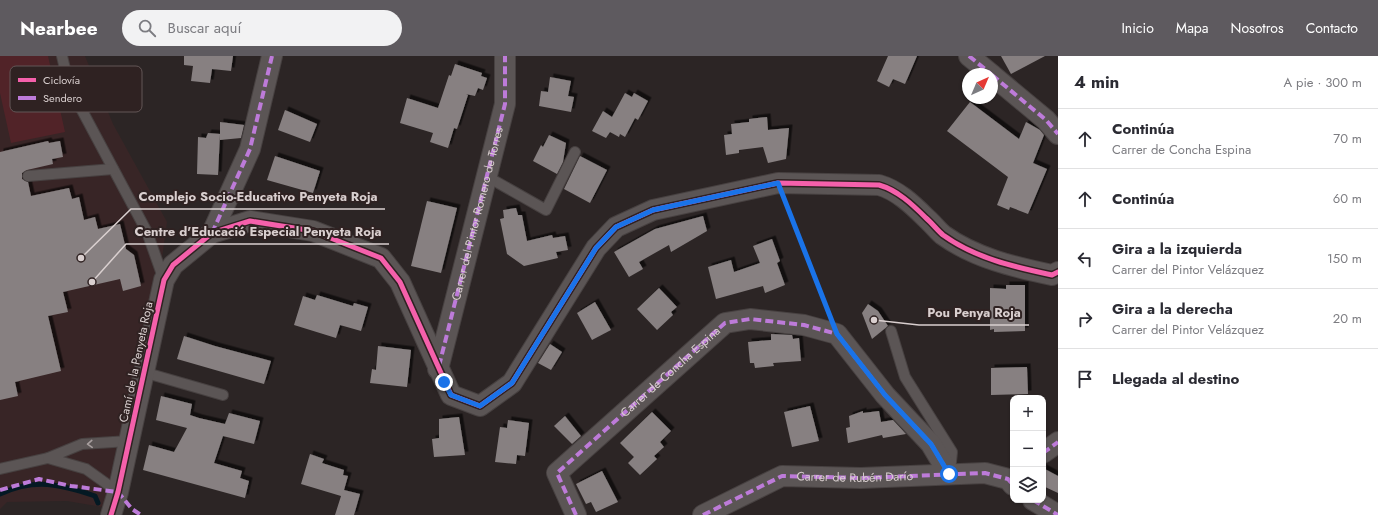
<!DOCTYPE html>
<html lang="es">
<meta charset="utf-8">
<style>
body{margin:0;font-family:Jost,sans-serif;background:#f2f2f3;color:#2b2b33}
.controls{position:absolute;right:12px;bottom:12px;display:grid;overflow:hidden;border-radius:8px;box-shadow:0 1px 3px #0004}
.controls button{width:36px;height:36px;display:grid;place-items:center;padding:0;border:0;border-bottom:1px solid #e1e1e2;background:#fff;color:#2b2b33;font:20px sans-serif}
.compass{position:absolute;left:962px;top:12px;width:36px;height:36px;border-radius:50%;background:#fff;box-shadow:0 1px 3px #0004;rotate:44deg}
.stop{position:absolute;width:12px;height:12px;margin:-9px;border:3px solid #1a73e8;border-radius:50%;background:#fff}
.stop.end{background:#1a73e8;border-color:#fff;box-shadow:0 1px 4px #0008}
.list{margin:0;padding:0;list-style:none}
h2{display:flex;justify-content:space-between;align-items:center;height:52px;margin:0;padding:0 16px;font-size:17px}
h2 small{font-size:13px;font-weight:400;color:#7c7c81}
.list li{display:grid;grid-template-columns:26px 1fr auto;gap:12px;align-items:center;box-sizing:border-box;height:60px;padding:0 16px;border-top:1px solid #e1e1e2}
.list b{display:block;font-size:15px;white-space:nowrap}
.list p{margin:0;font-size:13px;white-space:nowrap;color:#7c7c81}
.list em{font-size:13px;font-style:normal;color:#7c7c81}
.icon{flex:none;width:22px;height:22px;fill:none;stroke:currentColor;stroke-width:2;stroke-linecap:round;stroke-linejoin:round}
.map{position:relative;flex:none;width:1058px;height:459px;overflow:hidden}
header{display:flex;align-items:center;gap:24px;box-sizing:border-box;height:56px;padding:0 20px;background:#5e5a5f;color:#fff}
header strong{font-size:19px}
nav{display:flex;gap:22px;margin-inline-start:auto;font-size:14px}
.search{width:280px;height:36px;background:#f2f2f3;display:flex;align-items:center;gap:10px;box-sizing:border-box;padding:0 14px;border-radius:22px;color:#7c7c81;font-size:15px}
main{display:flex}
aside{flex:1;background:#fff}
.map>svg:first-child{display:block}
.built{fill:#382526}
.green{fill:#512328}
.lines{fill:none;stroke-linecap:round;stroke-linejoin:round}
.stream{stroke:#041923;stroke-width:5}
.building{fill:#878081;filter:url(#shadow)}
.lane-casing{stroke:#474141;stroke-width:12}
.street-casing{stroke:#474141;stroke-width:22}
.path{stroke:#5e5959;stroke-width:2.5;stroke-dasharray:2 2;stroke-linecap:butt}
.lane{stroke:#5b5555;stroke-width:10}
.street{stroke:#5b5555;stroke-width:20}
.quiet{stroke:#bd7bd9;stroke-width:4;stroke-dasharray:8 4;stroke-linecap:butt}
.cycleway-casing{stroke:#2f2222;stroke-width:8}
.cycleway{stroke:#f560ab;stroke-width:5}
.oneway{stroke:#a79e9e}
.route{stroke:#1a73e8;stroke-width:5}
.labels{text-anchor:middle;stroke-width:4;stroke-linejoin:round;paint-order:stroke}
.street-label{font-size:12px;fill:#d9cfcf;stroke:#2f2222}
.key{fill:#2f2222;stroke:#625656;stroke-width:1}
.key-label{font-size:11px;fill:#d9cfcf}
.leader{fill:none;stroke:#d9cfcf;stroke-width:1.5}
.callout-dot{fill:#d9cfcf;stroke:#2f2222;stroke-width:1.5}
.callout-label{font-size:13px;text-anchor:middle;font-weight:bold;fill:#d9cfcf;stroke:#2f2222;stroke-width:4;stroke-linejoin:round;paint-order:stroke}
</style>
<header>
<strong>Nearbee</strong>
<div class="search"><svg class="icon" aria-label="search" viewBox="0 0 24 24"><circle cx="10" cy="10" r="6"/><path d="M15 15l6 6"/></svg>Buscar aquí</div>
<nav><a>Inicio</a><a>Mapa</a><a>Nosotros</a><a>Contacto</a></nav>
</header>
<main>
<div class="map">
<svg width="1058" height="459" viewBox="0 0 1058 459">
<defs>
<filter id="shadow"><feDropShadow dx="3.5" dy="-3.5" stdDeviation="0" flood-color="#0009"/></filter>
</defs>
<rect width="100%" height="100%" fill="#2c2525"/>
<polygon class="built" points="0,0 85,0 113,68 167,166 157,239 108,452 67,445 7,446 0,453"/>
<polygon class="green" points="0,0 48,0 65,76 11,87 0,37"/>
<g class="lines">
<path class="stream" d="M0,438C35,422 60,428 95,440L98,447"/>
</g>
<g class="building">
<polygon points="184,0 233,0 231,15 212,13 210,27 191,25 193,10 184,9"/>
<polygon points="888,0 917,0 905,28 893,23 889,31 877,25"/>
<polygon points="1001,0 1045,0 1011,18"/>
<polygon points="455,8 482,17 481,20 487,22 483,34 478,32 475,40 466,38 468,39 457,73 454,72 448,92 430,86 433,77 400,67 407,42 438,52 449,19 451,20"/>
<polygon points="550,21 571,25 568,40 574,41 571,56 539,50 541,35 548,36"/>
<polygon points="625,37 632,41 634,37 648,45 638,64 635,62 625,81 620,78 619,81 610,76 606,82 592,75 603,55 612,61"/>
<polygon points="970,46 1019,83 1026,66 1040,74 1044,79 1033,107 1047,113 1028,158 1010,151 1009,154 997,149 1008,121 947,75"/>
<polygon points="285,54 317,68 310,86 278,74"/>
<polygon points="767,61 768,74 789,72 786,103 768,107 763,91 739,94 739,97 726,99 724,79 732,78 731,68 749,66 749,63"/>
<polygon points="220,66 244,69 241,82 220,84"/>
<polygon points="208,77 220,78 218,119 197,118 198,81 206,82"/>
<polygon points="549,79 566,87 563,106 557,118 533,105 541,89 543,91"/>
<polygon points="48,85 49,87 60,85 63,101 52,103 53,108 27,114 22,117 22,123 28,126 31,140 69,132 72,143 79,141 84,164 95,161 98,173 120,168 126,193 134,199 141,230 123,235 120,223 63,236 68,256 48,260 61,315 15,326 18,340 0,344 0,96"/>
<polygon points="275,100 320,115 313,137 267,124"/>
<polygon points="580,100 607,114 590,147 564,133"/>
<polygon points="427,145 457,152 441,217 411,210"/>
<polygon points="516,152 518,159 522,159 527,185 552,179 553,182 565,180 568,194 556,196 558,202 524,210 507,198 500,163 504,162 503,154"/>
<polygon points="703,160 707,175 671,196 669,189 639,206 643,213 629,221 614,196 655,173"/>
<polygon points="772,183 780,205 777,207 785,229 765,237 763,230 716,243 708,211 731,204 734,216 760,207 753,190"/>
<polygon points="1006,229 1025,229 1025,275 994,276 994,273 990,274 990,232 1006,233"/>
<polygon points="659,232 677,251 671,256 673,259 657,274 637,253"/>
<polygon points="317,239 353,250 354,247 368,251 361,275 340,269 336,282 294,269 303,240 315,244"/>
<polygon points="595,246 611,274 592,284 577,257"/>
<polygon points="868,248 878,255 888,270 872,283 862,257"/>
<polygon points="771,278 792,279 793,283 799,282 801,305 773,307 774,310 755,312 754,307 750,307 748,286 771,284"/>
<polygon points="184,280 215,290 271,305 264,328 177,303"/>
<polygon points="550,288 562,296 551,314 538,307"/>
<polygon points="378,290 411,294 407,331 370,327 372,313 376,314"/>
<polygon points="1027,311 1028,338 991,339 991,312"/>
<polygon points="161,340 192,348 190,359 199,362 225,368 229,357 260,365 254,388 223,380 214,407 242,415 240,422 249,425 245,442 143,414 149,389 174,396 187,372 156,364"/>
<polygon points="810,350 819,385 792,391 784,356"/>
<polygon points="863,355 863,357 879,355 881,366 893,364 906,378 883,382 882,379 848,387 846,372 850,371 849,360"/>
<polygon points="652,356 671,375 660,386 664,391 654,400 657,403 640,419 628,407 634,401 620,387"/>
<polygon points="565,360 581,380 572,388 554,370"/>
<polygon points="459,361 465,399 434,401 432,383 439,382 439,363"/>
<polygon points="508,364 529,367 525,400 517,399 516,408 495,406 500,371 507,372"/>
<polygon points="310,398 324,403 322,407 344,414 343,419 348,420 344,434 360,438 354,459 335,459 341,440 301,428"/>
<polygon points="1043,412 1058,420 1058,437 1043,430"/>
<polygon points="602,415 618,446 596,456 591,446 586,448 576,428"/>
</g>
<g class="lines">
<defs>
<g id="lane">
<polyline points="62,0 69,30 147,176 164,224"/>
<polyline points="28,120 113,113"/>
<polyline points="486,120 546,154 575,96"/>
<polyline points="891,275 905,321 952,396 950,415"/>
<polyline points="143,316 223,339"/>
<polyline points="0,413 48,402"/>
<polyline points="118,436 86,413 48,402 82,388 129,385"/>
</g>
<g id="street">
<polyline points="969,0 991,18"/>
<polyline points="992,19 1046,64 1058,78"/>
<polyline points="212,177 250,93 272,0"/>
<polyline points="438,313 505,48 505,0"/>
<polyline points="1043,397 1058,386"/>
<polyline points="1033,444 1058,459"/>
<path d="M111,459L118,436L164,224L173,209L212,177L250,165L313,175L381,202L400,226L451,339L480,350L512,327L596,192L616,171L653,154L778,127L879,129C897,134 912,148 926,162C932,167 937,174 943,179C975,202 1014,211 1052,219L1058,216"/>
<polyline points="576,459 557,417 725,267 750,263 804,269 837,278 885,339 931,388 949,418"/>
<path id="s1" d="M703,459L782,420L861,422L985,417L1008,423L1013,429"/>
</g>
</defs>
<use href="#lane" class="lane-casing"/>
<use href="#street" class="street-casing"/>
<polyline class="path" points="785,146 829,257"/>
<use href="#lane" class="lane"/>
<use href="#street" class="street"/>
<g class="quiet">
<polyline points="969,0 991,18"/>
<polyline points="992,19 1046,64 1058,78"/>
<polyline points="212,177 250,93 272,0"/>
<path id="s2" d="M439,310L505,48V0"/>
<polyline points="1043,397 1058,386"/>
<polyline points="0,434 39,423 71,430 118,436 132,453 141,459"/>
<polyline points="1033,444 1058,459"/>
<path id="s3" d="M576,459L557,417L725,267L750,263L804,269L837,278L885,339L931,388L949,418"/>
<polyline points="703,459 782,420 861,422 985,417 1008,423 1013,429"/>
</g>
<defs>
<path id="cycleway" d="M111,459L118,436L164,224L173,209L212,177L250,165L313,175L381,202L400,226L451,339L480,350L512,327L596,192L616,171L653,154L778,127L879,129C897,134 912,148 926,162C932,167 937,174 943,179C975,202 1014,211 1052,219L1058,216"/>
</defs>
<use href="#cycleway" class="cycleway-casing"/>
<use href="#cycleway" class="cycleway"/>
</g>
<defs><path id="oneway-chevron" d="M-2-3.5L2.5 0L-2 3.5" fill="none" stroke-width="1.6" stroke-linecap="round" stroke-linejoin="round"/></defs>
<use class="oneway" href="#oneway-chevron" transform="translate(90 388) rotate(177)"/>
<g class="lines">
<polyline class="route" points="444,326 451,339 480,350 512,327 596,192 616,171 653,154 778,127 837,278 885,339 931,388 949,418"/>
</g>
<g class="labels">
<g class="street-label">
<text dy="4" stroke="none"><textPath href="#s2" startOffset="157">Carrer del Pintor Romero de Torres</textPath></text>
<text transform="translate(136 306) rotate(-78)" y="4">Camí de la Penyeta Roja</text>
<text dy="4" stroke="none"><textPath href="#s3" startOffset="198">Carrer de Concha Espina</textPath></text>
<text dy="4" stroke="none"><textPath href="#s1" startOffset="161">Carrer de Rubén Darío</textPath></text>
</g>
</g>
<rect x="10" y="10" width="132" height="46" rx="6" class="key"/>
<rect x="18" y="22" width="18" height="4" fill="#f560ab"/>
<rect x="18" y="40" width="18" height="4" fill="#bd7bd9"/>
<g class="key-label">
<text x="43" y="28">Ciclovía</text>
<text x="43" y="46">Sendero</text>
</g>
<path class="leader" d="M81 202L131 153H385M92 226L126 188H389M874 264L919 269H1029"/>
<g class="callout-dot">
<circle cx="81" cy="202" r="4"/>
<circle cx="92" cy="226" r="4"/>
<circle cx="874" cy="264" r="4"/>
</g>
<g class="callout-label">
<text x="258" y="145">Complejo Socio-Educativo Penyeta Roja</text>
<text x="258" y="180">Centre d'Educació Especial Penyeta Roja</text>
<text x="974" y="261">Pou Penya Roja</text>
</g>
</svg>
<div class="controls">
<button>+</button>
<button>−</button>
<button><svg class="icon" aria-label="layers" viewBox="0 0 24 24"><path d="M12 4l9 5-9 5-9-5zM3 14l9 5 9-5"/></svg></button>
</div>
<svg class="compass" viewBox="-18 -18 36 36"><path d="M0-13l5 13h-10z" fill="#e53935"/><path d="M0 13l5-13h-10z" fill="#7c7c81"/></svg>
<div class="stop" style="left:949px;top:418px"></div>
<div class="stop end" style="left:444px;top:326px"></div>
</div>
<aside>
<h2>4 min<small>A pie · 300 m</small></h2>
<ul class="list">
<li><svg class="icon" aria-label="ahead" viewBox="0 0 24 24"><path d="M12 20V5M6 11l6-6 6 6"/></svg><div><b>Continúa</b><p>Carrer de Concha Espina</p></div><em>70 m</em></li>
<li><svg class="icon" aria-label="ahead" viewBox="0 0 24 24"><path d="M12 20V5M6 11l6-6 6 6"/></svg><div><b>Continúa</b></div><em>60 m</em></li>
<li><svg class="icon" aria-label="left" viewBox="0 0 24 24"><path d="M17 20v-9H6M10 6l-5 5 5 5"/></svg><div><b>Gira a la izquierda</b><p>Carrer del Pintor Velázquez</p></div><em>150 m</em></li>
<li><svg class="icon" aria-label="right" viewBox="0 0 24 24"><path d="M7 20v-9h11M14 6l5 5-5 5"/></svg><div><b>Gira a la derecha</b><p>Carrer del Pintor Velázquez</p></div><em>20 m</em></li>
<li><svg class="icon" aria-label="arrive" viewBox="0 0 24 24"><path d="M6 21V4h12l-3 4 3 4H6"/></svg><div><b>Llegada al destino</b></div></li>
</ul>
</aside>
</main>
